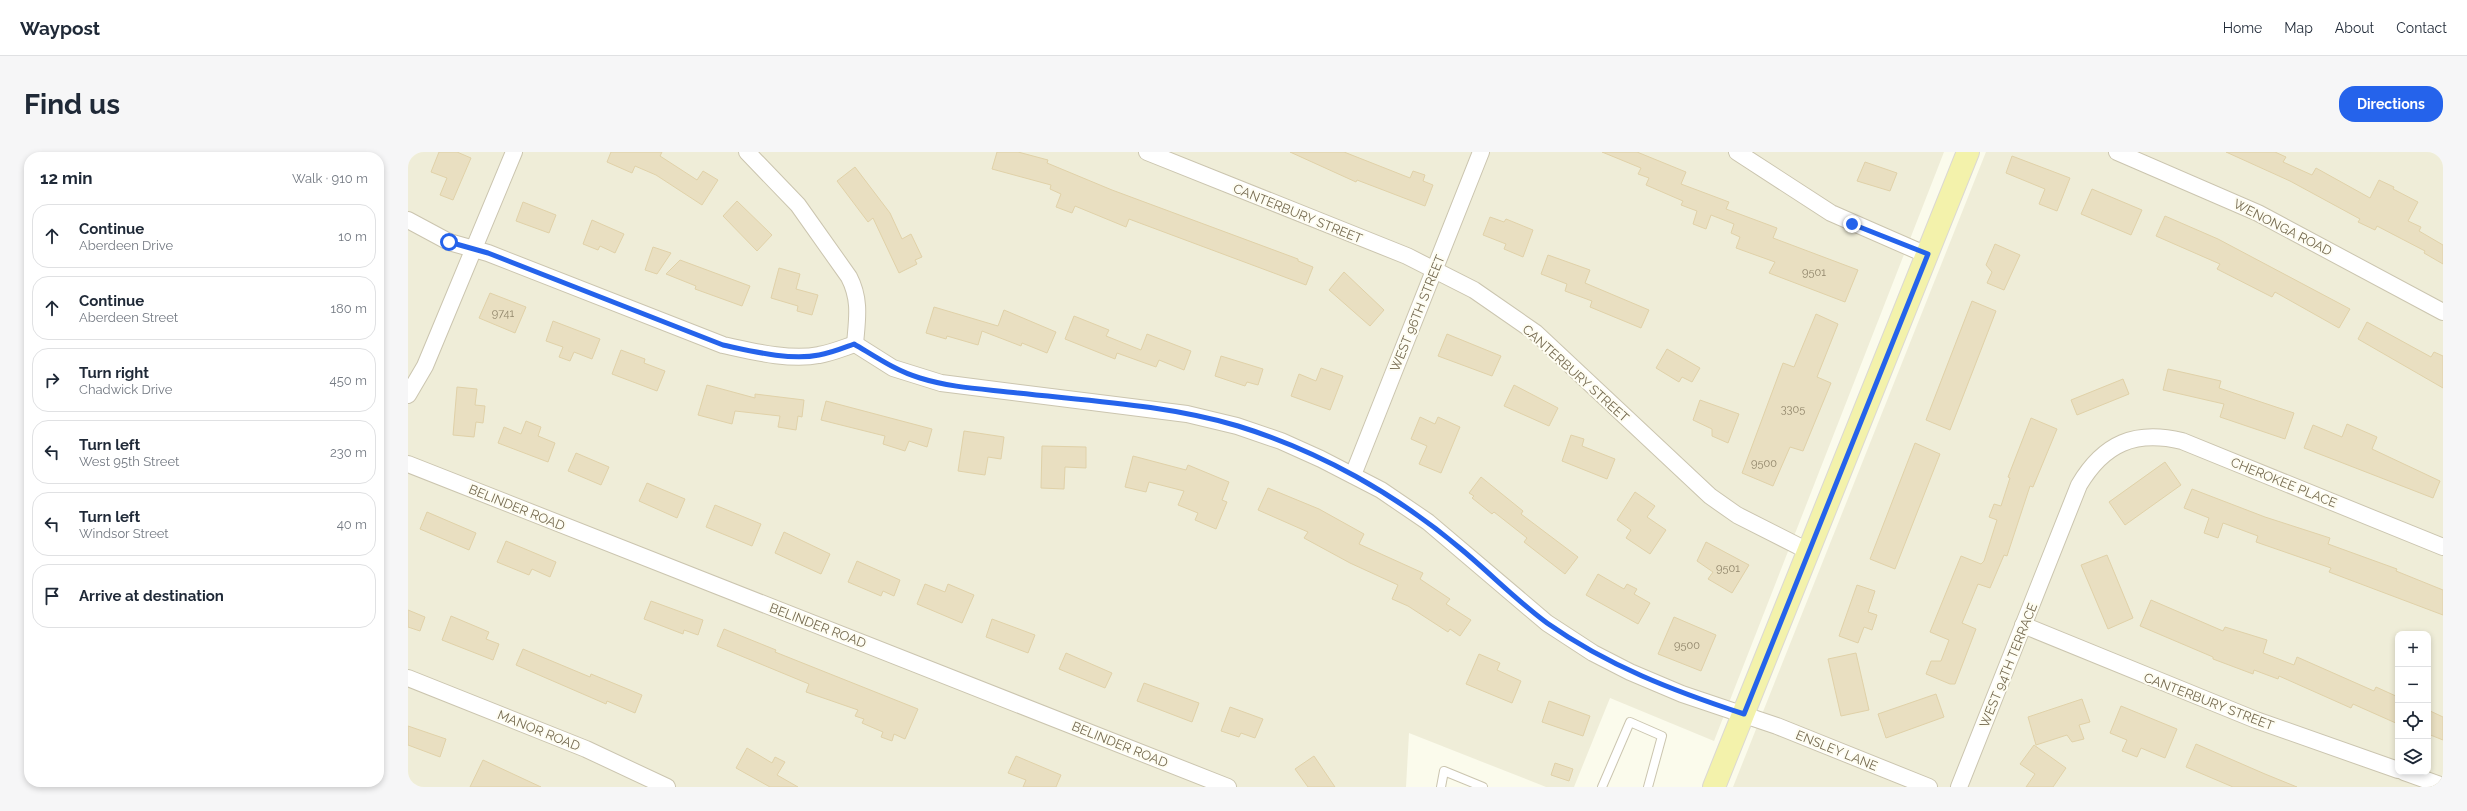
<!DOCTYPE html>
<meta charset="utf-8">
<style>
body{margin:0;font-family:Raleway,sans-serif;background:#f6f6f7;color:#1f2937}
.controls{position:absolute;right:12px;bottom:12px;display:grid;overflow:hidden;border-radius:8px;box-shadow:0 2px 6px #0003}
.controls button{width:36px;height:36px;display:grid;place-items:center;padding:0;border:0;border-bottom:1px solid #e0e1e3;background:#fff;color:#1f2937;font:20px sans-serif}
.stop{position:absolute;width:12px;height:12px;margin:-9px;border:3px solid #2563eb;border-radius:50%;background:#fff}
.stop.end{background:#2563eb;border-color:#fff;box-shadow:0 1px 4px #0008}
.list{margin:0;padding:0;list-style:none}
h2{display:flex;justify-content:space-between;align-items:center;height:52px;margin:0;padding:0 16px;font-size:17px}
h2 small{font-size:13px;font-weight:400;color:#747a83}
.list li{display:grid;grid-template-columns:26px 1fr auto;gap:12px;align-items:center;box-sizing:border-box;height:64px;margin:0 8px 8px;padding:0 8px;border:1px solid #e0e1e3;border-radius:16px}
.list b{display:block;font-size:15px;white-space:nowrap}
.list p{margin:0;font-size:13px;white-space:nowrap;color:#747a83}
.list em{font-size:13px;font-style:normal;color:#747a83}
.icon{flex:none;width:22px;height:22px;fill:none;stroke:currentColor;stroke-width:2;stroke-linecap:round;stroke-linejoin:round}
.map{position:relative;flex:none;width:2035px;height:635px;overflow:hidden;border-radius:16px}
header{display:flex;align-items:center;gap:24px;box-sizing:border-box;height:56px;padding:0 20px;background:#fff;border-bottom:1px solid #e0e1e3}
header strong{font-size:19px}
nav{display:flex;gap:22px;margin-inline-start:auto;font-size:14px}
.intro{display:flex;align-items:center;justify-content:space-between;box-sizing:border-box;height:96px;padding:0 24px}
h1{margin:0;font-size:28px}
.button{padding:10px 18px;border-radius:16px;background:#2563eb;color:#fff;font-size:14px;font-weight:700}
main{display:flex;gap:24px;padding:0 24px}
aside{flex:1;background:#fff;border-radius:16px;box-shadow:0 2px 6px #0003}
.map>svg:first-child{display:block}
.residential{fill:#efedd8;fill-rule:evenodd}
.building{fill:#e9dfc1;stroke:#e0d1a8}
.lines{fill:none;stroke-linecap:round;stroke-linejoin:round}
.service-casing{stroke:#cbc5af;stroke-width:10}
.minor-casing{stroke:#cbc5af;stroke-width:18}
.primary-casing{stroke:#dbd8d2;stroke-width:24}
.service{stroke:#fff;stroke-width:8}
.minor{stroke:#fff;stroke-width:16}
.primary{stroke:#f3f2ab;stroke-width:22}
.route{stroke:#2563eb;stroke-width:5}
.labels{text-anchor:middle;stroke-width:4;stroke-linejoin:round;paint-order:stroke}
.number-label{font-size:11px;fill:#92876c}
.street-label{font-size:13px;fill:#756a50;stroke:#fefdf2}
</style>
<header>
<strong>Waypost</strong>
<nav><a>Home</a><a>Map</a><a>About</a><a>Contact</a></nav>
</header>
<div class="intro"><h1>Find us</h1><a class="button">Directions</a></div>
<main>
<aside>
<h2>12 min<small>Walk · 910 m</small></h2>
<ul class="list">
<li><svg class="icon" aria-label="ahead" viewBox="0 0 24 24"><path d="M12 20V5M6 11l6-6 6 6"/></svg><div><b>Continue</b><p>Aberdeen Drive</p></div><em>10 m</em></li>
<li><svg class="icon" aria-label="ahead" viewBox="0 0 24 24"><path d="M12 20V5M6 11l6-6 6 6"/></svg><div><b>Continue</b><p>Aberdeen Street</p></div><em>180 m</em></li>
<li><svg class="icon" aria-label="right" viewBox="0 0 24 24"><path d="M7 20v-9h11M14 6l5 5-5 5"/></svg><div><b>Turn right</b><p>Chadwick Drive</p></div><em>450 m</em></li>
<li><svg class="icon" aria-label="left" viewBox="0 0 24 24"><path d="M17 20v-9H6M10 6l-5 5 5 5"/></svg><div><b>Turn left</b><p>West 95th Street</p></div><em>230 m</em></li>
<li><svg class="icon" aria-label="left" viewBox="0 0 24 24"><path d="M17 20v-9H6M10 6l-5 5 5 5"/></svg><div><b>Turn left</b><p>Windsor Street</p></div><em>40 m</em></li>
<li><svg class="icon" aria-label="arrive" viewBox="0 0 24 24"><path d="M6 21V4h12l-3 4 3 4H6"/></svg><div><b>Arrive at destination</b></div></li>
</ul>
</aside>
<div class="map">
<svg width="2035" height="635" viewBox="0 0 2035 635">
<rect width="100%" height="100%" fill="#fbfbec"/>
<g class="residential">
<polygon points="0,0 1536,0 1306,589 1202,546 1166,635 1138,635 1001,581 998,635 0,635"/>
<path d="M1578,0H2035V635H1325ZM1990,482H2020V620H1990Z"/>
</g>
<g class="building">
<polygon points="31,0 49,0 63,6 45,48 32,43 39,26 23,20"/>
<polygon points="203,0 254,0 252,4 289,28 295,19 310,28 294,53 248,23 227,14 224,21 199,10"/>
<polygon points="589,0 610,0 640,8 639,11 704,38 890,107 890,109 905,115 898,133 721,67 718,75 667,54 664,61 648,55 653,42 642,37 643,33 584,17"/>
<polygon points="882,0 936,0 1002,26 1005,19 1017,23 1015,29 1025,33 1017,54 949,28 948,30"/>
<polygon points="1194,0 1229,0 1278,20 1273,32 1321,50 1318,57 1369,76 1365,86 1450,118 1437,150 1361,121 1367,110 1328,96 1332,85 1323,81 1326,72 1303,63 1298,77 1285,72 1289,59 1273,53 1275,49 1238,33 1241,26 1230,22 1233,16"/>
<polygon points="1818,0 1867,0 1878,5 1875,10 1904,23 1908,16 1962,46 1971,28 1986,35 1985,37 2010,50 2000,69 2013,75 2011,79 2035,93 2035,112 2016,101 2017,99 1969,74 1967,78 1950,70 1952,67 1882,29"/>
<polygon points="1604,4 1662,26 1649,59 1631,52 1637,37 1598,21"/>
<polygon points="1457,10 1489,21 1482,39 1449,29"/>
<polygon points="447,15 482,61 494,87 503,82 514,105 507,108 509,112 491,121 465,66 460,70 429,29"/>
<polygon points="1684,37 1734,58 1723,83 1673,62"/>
<polygon points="329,49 364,83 349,99 315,64"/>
<polygon points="115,50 148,63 141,81 108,69"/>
<polygon points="1757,64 1810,87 1942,157 1931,176 1867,140 1864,145 1809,117 1812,112 1748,84"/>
<polygon points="1082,65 1096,70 1098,67 1125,78 1115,105 1096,97 1098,92 1075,83"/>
<polygon points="184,68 216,82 207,101 192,94 190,98 175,92"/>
<polygon points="1587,92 1612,103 1596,138 1579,131 1584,120 1578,113"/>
<polygon points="245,95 263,101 249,122 237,118"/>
<polygon points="1140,103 1182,118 1177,131 1241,158 1233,176 1182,155 1184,149 1157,139 1159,132 1133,122"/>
<polygon points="272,108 342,134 334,154 287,137 288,134 258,122"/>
<polygon points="371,116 392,122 388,137 410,143 404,163 389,159 390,154 363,146"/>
<polygon points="936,120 976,158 962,174 921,138"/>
<polygon points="82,141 118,155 107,181 71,166"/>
<polygon points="1564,149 1588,159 1542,278 1518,268"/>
<polygon points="526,155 590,174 596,158 648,180 639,201 614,191 613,194 574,179 570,193 539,184 538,187 518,181"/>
<polygon points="1408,162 1430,172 1409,225 1423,231 1395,299 1382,295 1365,334 1334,321 1375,211 1386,215"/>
<polygon points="666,164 701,178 698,184 733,198 739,182 783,199 776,218 751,208 748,215 709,201 707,207 657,187"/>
<polygon points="145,169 192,187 184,207 166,200 162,209 151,205 155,195 138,189"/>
<polygon points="1959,170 2023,205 2026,200 2035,204 2035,236 1950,187"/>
<polygon points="1039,182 1093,204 1084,224 1030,204"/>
<polygon points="1259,197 1292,216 1284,230 1274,225 1271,230 1248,216"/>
<polygon points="213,198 237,207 236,211 257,219 249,239 204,222"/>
<polygon points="813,204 855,217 850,233 839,230 837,234 807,224"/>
<polygon points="913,216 935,224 922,258 883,244 891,222 908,229"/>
<polygon points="1760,217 1813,229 1811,236 1886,261 1877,287 1812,265 1816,252 1755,238"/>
<polygon points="1715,227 1721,242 1669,263 1663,248"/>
<polygon points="299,233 347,246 347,242 396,248 394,265 390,264 388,278 370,275 372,264 327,259 324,272 290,263"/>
<polygon points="1106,233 1150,256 1141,274 1096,254"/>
<polygon points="49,235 69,237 67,253 77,254 75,271 68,270 66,285 45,283"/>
<polygon points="1292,248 1331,262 1320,291 1304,284 1304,277 1285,268"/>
<polygon points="418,249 524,277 519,295 501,289 497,299 475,292 477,284 413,268"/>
<polygon points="1012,265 1027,272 1030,265 1052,275 1033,321 1011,312 1019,294 1003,287"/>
<polygon points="1623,266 1649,277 1625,335 1622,334 1599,404 1596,403 1582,436 1570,432 1554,471 1568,477 1547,532 1542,532 1518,522 1523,509 1533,509 1541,488 1522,480 1553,404 1573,412 1576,409 1589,368 1581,365 1586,352 1593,354 1602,326 1600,325"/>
<polygon points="118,269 133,275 130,284 147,291 140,310 90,291 96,275 113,282"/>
<polygon points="1939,272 1969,285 1964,297 2032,329 2025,346 1896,296 1905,273 1934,285"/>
<polygon points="556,279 596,285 593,307 580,305 577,323 550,319"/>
<polygon points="1163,283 1176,287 1174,294 1207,307 1199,327 1154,309"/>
<polygon points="1507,291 1532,302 1487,417 1462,407"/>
<polygon points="634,294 678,295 678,316 657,315 656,337 633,336"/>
<polygon points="168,301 201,315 193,333 160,319"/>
<polygon points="725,304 778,318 780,313 821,330 814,348 819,350 808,377 787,368 790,361 770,353 776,339 741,330 738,340 717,335"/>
<polygon points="1757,310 1773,333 1717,373 1701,350"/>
<polygon points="1073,325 1115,359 1113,362 1170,405 1157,422 1116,390 1119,386 1086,360 1084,362 1064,346 1066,344 1061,341"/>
<polygon points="239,331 277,347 269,366 231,349"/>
<polygon points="860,336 911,357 956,382 951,392 1015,421 1012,427 1042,447 1038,452 1063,468 1052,484 1042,477 1040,480 1000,454 984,447 990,433 942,411 896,386 900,380 850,358"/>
<polygon points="1784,337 1857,365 1922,386 1920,392 1989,417 1988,419 2035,438 2035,463 1921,420 1923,416 1848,390 1850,384 1815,371 1810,386 1796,381 1801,366 1776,356"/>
<polygon points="1227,340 1247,354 1239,365 1258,378 1242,402 1218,386 1223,378 1209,368"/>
<polygon points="307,353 353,372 344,394 298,375"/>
<polygon points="19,360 68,381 61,398 12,377"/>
<polygon points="376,380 422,402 413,422 367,401"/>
<polygon points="98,389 148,410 142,425 124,417 121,423 89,410"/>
<polygon points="1298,390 1341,413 1324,441 1300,427 1305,420 1289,409"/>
<polygon points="1699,403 1725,466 1700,477 1673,413"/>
<polygon points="449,409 492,428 486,444 475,439 473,444 440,430"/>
<polygon points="1190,422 1216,437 1219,432 1229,437 1226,442 1242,451 1230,472 1178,443"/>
<polygon points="517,432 537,440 540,432 566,443 554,471 509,452"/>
<polygon points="1449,433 1467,439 1460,460 1469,463 1464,478 1456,475 1450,491 1431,484"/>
<polygon points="1743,448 1815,479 1817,475 1859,488 1855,501 1886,513 1889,505 1966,539 1968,535 1990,545 1990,572 1945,552 1943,556 1871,524 1870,527 1846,518 1845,522 1805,507 1805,505 1732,474"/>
<polygon points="243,449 295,468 290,483 276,478 275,482 236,467"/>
<polygon points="0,458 17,465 12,479 0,475"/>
<polygon points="43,464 81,480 78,487 91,492 85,508 34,488"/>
<polygon points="1266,465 1308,483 1293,519 1250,502"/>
<polygon points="584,467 627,483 620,501 578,485"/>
<polygon points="316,477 368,498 367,500 510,557 497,587 486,582 484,589 473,585 475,580 454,571 456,567 447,564 450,558 398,540 401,532 309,494"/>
<polygon points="115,497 182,525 183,522 234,543 227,561 199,549 198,552 108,513"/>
<polygon points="658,501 704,521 697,536 651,517"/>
<polygon points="1448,501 1461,558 1433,564 1420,507"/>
<polygon points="1071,502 1092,511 1089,518 1113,529 1104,551 1058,532"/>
<polygon points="736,531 791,551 784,570 729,549"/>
<polygon points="1528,542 1536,565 1478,586 1470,562"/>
<polygon points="1674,547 1682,570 1671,573 1676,587 1664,590 1659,583 1628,593 1620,565"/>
<polygon points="1141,549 1182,564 1175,584 1134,570"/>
<polygon points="1713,554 1769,577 1757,606 1733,596 1729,605 1714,599 1719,588 1702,581"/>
<polygon points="822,555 855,567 847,586 833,581 831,585 813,579"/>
<polygon points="2020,558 2035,565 2035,588 2020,582"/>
<polygon points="0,574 38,587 32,605 0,593"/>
<polygon points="1788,592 1857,622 1889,635 1825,635 1778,615"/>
<polygon points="1626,593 1658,616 1645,635 1618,635 1627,622 1612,612"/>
<polygon points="339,596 364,611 367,605 377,610 369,623 390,635 362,635 328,616"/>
<polygon points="608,604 653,623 648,635 615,635 618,628 600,621"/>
<polygon points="906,604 927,635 900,635 887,617"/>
<polygon points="75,608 133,635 62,635"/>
<polygon points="1147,611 1165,617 1161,629 1143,623"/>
</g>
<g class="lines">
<defs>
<g id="service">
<polyline points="1033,635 1036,619 1075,635"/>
<polyline points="1194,635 1222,570 1254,584 1240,635"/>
</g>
<g id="minor">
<path d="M339,0L390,53L441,125C453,148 449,168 447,192"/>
<polyline points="739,0 999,104 1066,138 1128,181 1302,344 1329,363 1400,399"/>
<polyline points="1329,0 1423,61 1519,103"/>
<polyline points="1709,0 1850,61 2035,160"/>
<path d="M0,68L41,90L80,101L315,193C343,199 382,209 411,203C423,201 435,196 447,192"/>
<polyline points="447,192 485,216 533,231 779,262 829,274 873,289 913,307 973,338 1020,370 1139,471 1185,501 1222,520 1274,542 1369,574 1521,635"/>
<polyline points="0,243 17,214 106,0"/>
<polyline points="0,312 820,635"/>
<polyline points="945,323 1073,0"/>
<polyline points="1615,473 1848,568 1990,618"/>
<polyline points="0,526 178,597 259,635"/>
<polyline points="1996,620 2035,634"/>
<path d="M1551,635L1671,333C1696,291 1727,278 1774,289L2035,395"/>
</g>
<polyline id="primary" points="1306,635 1560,0"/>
</defs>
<use href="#service" class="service-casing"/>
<use href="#minor" class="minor-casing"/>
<use href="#primary" class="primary-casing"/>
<use href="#service" class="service"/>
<use href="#minor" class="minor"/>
<use href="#primary" class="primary"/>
</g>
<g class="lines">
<path class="route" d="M41,90L80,101L315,193C343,199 382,209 411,203C423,201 435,196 446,192C468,205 488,219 512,226C544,236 577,237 610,241C683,249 759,253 830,274C911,299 988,342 1053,397C1082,421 1109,449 1139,471C1200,514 1266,539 1336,562L1520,102L1444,72"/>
</g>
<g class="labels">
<g class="number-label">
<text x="1406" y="124">9501</text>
<text x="95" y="165">9741</text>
<text x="1385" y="261">3305</text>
<text x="1356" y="315">9500</text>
<text x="1320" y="420">9501</text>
<text x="1279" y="497">9500</text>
</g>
<g class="street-label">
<text transform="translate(890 61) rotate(22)" y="5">CANTERBURY STREET</text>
<text transform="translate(1875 75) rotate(27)" y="5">WENONGA ROAD</text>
<text transform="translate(1009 161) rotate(-68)" y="5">WEST 96TH STREET</text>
<text transform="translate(1168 221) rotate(42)" y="5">CANTERBURY STREET</text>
<text transform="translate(1876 330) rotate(22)" y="5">CHEROKEE PLACE</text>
<text transform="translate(109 355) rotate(22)" y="5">BELINDER ROAD</text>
<text transform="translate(410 473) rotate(21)" y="5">BELINDER ROAD</text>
<text transform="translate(1600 513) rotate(-68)" y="5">WEST 94TH TERRACE</text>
<text transform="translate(1801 549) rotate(21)" y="5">CANTERBURY STREET</text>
<text transform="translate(131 578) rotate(22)" y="5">MANOR ROAD</text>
<text transform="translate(712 592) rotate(22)" y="5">BELINDER ROAD</text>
<text transform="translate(1429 598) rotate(22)" y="5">ENSLEY LANE</text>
</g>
</g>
</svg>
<div class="controls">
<button>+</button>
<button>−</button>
<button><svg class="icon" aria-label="locate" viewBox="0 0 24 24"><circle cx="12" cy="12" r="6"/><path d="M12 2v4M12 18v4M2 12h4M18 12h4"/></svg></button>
<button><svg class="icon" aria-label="layers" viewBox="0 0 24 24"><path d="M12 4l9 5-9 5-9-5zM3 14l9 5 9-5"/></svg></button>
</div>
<div class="stop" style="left:41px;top:90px"></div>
<div class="stop end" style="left:1444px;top:72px"></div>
</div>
</main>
